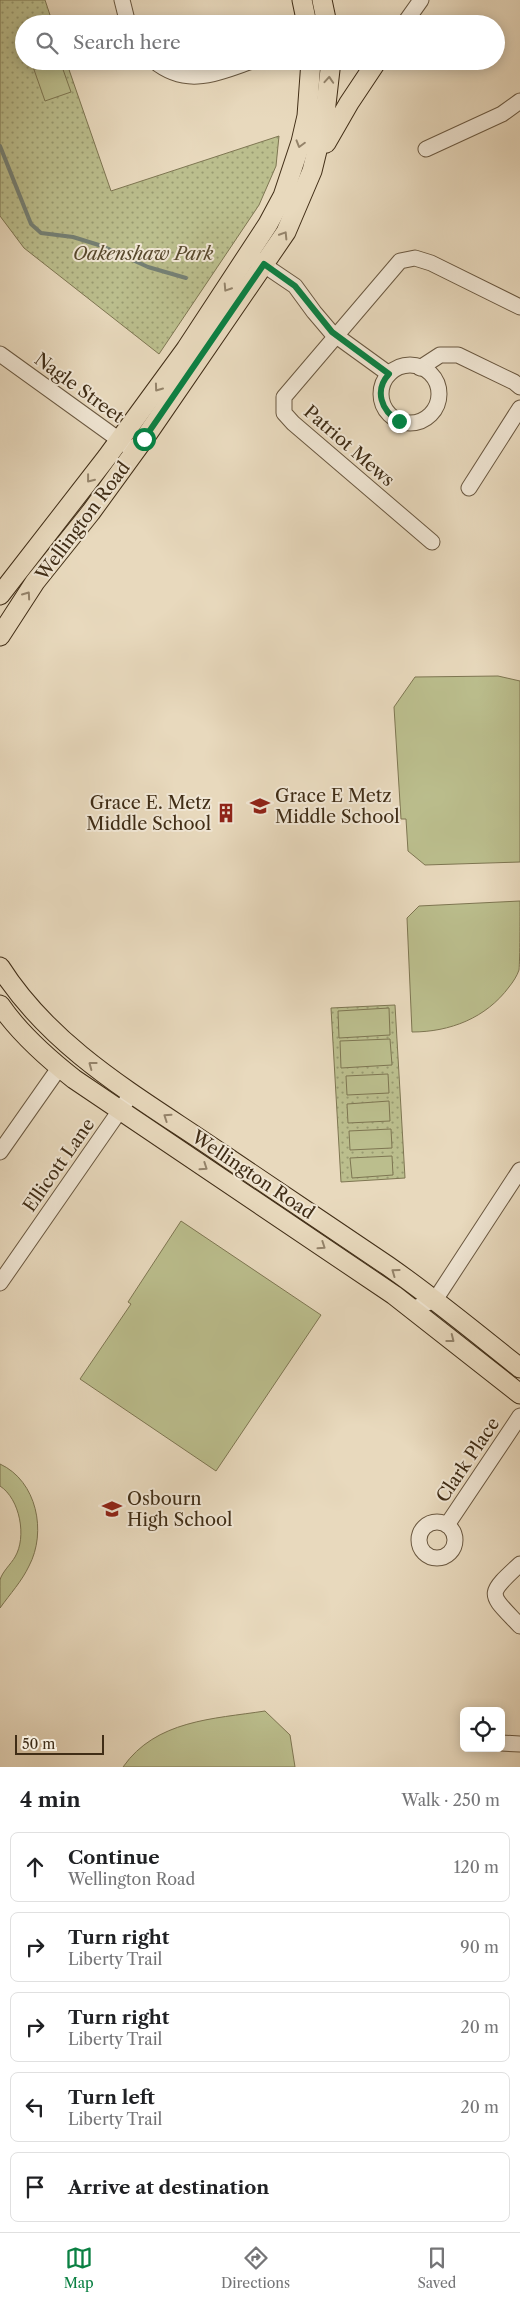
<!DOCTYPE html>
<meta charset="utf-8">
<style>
body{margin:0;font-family:"Libre Caslon Text",serif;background:#f2f2f2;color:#202124}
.controls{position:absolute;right:15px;bottom:15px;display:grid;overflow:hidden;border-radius:8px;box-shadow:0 2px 12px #0003}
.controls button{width:45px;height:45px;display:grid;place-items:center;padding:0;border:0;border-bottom:1px solid #e0e0e0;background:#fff;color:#202124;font:25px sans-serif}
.scale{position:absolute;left:15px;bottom:12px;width:89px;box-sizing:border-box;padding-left:5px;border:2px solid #402d16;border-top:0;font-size:14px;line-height:18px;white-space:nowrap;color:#402d16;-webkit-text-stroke:4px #f0e6d4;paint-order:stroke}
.stop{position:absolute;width:15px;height:15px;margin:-11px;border:4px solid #0b8043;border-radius:50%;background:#fff}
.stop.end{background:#0b8043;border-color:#fff;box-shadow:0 1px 5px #0008}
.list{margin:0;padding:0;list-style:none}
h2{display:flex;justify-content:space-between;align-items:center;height:65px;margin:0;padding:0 20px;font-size:21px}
h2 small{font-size:16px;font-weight:400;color:#757577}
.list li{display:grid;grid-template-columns:32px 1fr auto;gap:15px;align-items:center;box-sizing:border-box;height:70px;margin:0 10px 10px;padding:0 10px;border:1px solid #e0e0e0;border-radius:8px}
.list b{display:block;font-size:19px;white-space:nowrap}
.list p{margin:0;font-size:16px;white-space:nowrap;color:#757577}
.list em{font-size:16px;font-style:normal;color:#757577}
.icon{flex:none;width:28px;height:28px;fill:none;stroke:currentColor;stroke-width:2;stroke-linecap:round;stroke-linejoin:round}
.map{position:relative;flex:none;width:520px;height:1767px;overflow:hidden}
.search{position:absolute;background:#fff;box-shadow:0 2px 12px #0003;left:15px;right:15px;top:15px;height:55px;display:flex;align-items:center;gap:12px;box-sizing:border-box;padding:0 18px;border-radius:28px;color:#757577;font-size:19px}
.sheet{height:465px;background:#fff}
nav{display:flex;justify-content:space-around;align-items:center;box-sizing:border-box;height:70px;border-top:1px solid #e0e0e0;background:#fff;font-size:14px;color:#757577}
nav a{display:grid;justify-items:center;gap:2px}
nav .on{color:#0b8043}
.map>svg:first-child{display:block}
.grass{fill:url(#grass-dots);stroke:#7e7652}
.pitch{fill:#bbbe8d;stroke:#7e7652}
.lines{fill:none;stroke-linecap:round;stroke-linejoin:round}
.stream{stroke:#758176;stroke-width:4}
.minor-casing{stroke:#6a5840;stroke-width:17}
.major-casing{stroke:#402d16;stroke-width:21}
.minor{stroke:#f0e6d4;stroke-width:15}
.major{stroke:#e8d9bd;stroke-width:19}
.oneway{stroke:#94836a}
.route{stroke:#0b8043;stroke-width:6}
.labels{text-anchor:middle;stroke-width:4;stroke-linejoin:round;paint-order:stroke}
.park-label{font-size:18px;font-style:italic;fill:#594a2e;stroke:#f0e6d4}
.street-label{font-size:18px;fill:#402d16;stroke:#f0e6d4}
.poi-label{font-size:18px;fill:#402d16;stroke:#f0e6d4;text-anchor:start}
</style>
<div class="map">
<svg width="520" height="1767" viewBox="0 0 520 1767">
<defs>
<pattern id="grass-dots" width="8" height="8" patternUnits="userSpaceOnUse" patternTransform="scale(1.25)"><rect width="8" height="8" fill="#bbbe8d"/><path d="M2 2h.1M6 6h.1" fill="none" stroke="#999b72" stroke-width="1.8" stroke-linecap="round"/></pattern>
</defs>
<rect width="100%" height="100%" fill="#e8d9bd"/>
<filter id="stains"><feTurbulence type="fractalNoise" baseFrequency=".004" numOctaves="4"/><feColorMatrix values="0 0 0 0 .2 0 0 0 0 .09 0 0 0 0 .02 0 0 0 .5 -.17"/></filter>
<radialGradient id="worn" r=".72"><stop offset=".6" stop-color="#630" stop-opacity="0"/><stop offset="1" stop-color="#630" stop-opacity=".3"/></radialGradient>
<g class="grass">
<polygon points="0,0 45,0 53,24 24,24 24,61 66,61 111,191 279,136 276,166 259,205 159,354 24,248 0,216"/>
<polygon points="395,1005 405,1178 341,1182 331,1008"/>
</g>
<g class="pitch">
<polygon points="31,61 60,61 71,92 45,101"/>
<polygon points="498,676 520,681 520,862 425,865 408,851 406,819 401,819 394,707 415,677"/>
<path d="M520,901C520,915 520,960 519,970C517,976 513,982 509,987C486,1018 450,1032 412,1032L407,918L419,906Z"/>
<polygon points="389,1008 390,1035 339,1038 338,1011"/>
<polygon points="390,1039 392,1065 341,1068 340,1041"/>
<polygon points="388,1074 389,1093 347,1095 346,1076"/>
<polygon points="389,1101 390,1121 348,1123 347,1104"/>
<polygon points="391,1129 392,1148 350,1150 349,1131"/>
<polygon points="392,1156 393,1175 352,1178 350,1158"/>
<polygon points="181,1221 321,1315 216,1471 80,1379 131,1304 128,1302"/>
<path d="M0,1464C37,1481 47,1532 29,1566C22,1581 10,1594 0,1608C0,1599 0,1588 0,1580C2,1572 11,1564 15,1557C27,1537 20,1499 0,1486Z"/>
<path d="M265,1711L290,1735L295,1767H123C156,1720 213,1719 265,1711Z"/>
</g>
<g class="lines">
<polyline class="stream" points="0,146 31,224 41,233 73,237 102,246 148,267 186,278"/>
<defs>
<g id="minor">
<polyline points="122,0 128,24"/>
<polyline points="404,24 421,0"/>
<path d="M154,61C187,88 217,73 252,61"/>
<polyline points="426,149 502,114 520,101"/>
<polyline points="255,259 295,286 314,312 331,332 389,374"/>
<polyline points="0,354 129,447"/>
<circle cx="410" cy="394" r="29"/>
<polyline points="420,368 440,355 458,355 514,382 520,387"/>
<polyline points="469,488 520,408"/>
<polyline points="432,542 293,423 284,413 284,397 400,261 415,258 431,263 520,307"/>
<polyline points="0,1152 59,1068"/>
<polyline points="0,1283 132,1093"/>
<polyline points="412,1309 435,1300 520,1170"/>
<circle cx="437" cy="1540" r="18"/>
<polyline points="447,1525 520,1416"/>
<path d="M520,1564C485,1596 489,1593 520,1626"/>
<polyline points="501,1743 520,1744"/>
</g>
<g id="major">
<polyline points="302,0 307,24"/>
<polyline points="322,0 327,24"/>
<polyline points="326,143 349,103 377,61"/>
<polyline points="0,595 107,457 186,349 268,224 283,196 301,142 307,116 311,61"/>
<polyline points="0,636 35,582 91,512 144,439 286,232 312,171 324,122 331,61"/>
<path d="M0,967C54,1052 144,1100 225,1156C279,1193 334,1229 388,1266C434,1298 476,1333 520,1368"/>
<path d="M0,1005C20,1034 46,1057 74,1079L394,1295L520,1394"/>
</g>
</defs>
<use href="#minor" class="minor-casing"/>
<use href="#major" class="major-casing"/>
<use href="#minor" class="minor"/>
<use href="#major" class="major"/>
</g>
<defs><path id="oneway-chevron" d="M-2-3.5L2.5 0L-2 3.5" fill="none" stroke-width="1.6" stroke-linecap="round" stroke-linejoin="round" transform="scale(1.25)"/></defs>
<g class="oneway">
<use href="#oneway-chevron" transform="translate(329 80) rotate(-86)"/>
<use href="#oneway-chevron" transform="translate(300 144) rotate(106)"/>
<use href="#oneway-chevron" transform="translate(284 235) rotate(-58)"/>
<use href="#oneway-chevron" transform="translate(227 288) rotate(123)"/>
<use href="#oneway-chevron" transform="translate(158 388) rotate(126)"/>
<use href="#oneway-chevron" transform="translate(90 479) rotate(128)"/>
<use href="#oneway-chevron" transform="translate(27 595) rotate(-55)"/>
<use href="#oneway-chevron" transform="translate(92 1065) rotate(-143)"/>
<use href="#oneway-chevron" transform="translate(167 1117) rotate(-146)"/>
<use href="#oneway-chevron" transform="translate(204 1167) rotate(34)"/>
<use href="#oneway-chevron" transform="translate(322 1246) rotate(34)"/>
<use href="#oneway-chevron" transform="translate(395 1272) rotate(-144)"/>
<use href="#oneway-chevron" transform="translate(451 1339) rotate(38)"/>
</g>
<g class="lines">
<path class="route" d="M144,439L264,264L295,286L332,332L389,374C374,390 381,411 399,421"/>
</g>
<defs>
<symbol id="school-bare" viewBox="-9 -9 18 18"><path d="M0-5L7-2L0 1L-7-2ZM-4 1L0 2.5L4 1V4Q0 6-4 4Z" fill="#8f2418" stroke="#f0e6d4" stroke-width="2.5" paint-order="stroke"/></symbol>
<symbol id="building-bare" viewBox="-9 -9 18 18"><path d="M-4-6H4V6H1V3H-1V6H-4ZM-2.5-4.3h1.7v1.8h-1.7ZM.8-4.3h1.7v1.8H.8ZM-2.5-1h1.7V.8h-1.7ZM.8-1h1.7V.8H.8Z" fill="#8f2418" stroke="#f0e6d4" stroke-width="2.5" paint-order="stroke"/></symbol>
</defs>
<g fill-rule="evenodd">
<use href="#school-bare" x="246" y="792" width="28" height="28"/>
<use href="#building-bare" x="212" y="799" width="28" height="28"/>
<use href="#school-bare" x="98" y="1495" width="28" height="28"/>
</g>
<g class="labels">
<g class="park-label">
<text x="143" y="260">Oakenshaw Park</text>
</g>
<g class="street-label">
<text transform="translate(79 388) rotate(36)" y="6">Nagle Street</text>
<text transform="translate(349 446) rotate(41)" y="6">Patriot Mews</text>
<text transform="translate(83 521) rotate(-53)" y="6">Wellington Road</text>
<text transform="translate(59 1165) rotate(-55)" y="6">Ellicott Lane</text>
<text transform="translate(253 1175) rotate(34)" y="6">Wellington Road</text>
<text transform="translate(468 1460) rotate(-56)" y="6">Clark Place</text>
</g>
<g class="poi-label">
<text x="275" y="802">Grace E Metz<tspan x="275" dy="21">Middle School</tspan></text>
<text x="211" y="809" text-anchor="end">Grace E. Metz<tspan x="211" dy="21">Middle School</tspan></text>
<text x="127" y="1505">Osbourn<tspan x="127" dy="21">High School</tspan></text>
</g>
</g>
<rect width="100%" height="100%" filter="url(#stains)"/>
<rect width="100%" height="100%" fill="url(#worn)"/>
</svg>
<div class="controls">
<button><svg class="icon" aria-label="locate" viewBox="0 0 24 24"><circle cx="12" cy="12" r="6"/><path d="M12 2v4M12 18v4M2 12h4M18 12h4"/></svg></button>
</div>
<div class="scale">50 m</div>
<div class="stop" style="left:144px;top:439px"></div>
<div class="stop end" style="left:399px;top:421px"></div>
<div class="search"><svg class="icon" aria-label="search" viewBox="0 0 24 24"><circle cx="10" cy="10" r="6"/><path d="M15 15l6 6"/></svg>Search here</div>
</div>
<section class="sheet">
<h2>4 min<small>Walk · 250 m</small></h2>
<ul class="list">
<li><svg class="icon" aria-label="ahead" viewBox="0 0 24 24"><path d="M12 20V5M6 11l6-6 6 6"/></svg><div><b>Continue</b><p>Wellington Road</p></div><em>120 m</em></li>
<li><svg class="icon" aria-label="right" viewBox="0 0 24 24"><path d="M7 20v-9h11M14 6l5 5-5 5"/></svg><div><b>Turn right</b><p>Liberty Trail</p></div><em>90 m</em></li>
<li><svg class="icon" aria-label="right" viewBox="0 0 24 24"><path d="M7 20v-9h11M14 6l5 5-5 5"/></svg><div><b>Turn right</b><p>Liberty Trail</p></div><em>20 m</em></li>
<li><svg class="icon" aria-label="left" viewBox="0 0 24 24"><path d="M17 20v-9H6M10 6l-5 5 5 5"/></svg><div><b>Turn left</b><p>Liberty Trail</p></div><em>20 m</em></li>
<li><svg class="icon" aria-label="arrive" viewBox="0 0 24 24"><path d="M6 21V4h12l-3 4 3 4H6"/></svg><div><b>Arrive at destination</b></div></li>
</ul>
</section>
<nav>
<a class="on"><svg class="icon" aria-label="map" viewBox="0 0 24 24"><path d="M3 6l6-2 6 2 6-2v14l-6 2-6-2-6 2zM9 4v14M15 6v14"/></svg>Map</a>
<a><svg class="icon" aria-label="directions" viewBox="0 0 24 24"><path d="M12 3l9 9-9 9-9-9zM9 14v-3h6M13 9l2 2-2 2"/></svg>Directions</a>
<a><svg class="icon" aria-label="saved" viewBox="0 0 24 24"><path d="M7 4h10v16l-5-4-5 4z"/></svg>Saved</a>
</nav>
